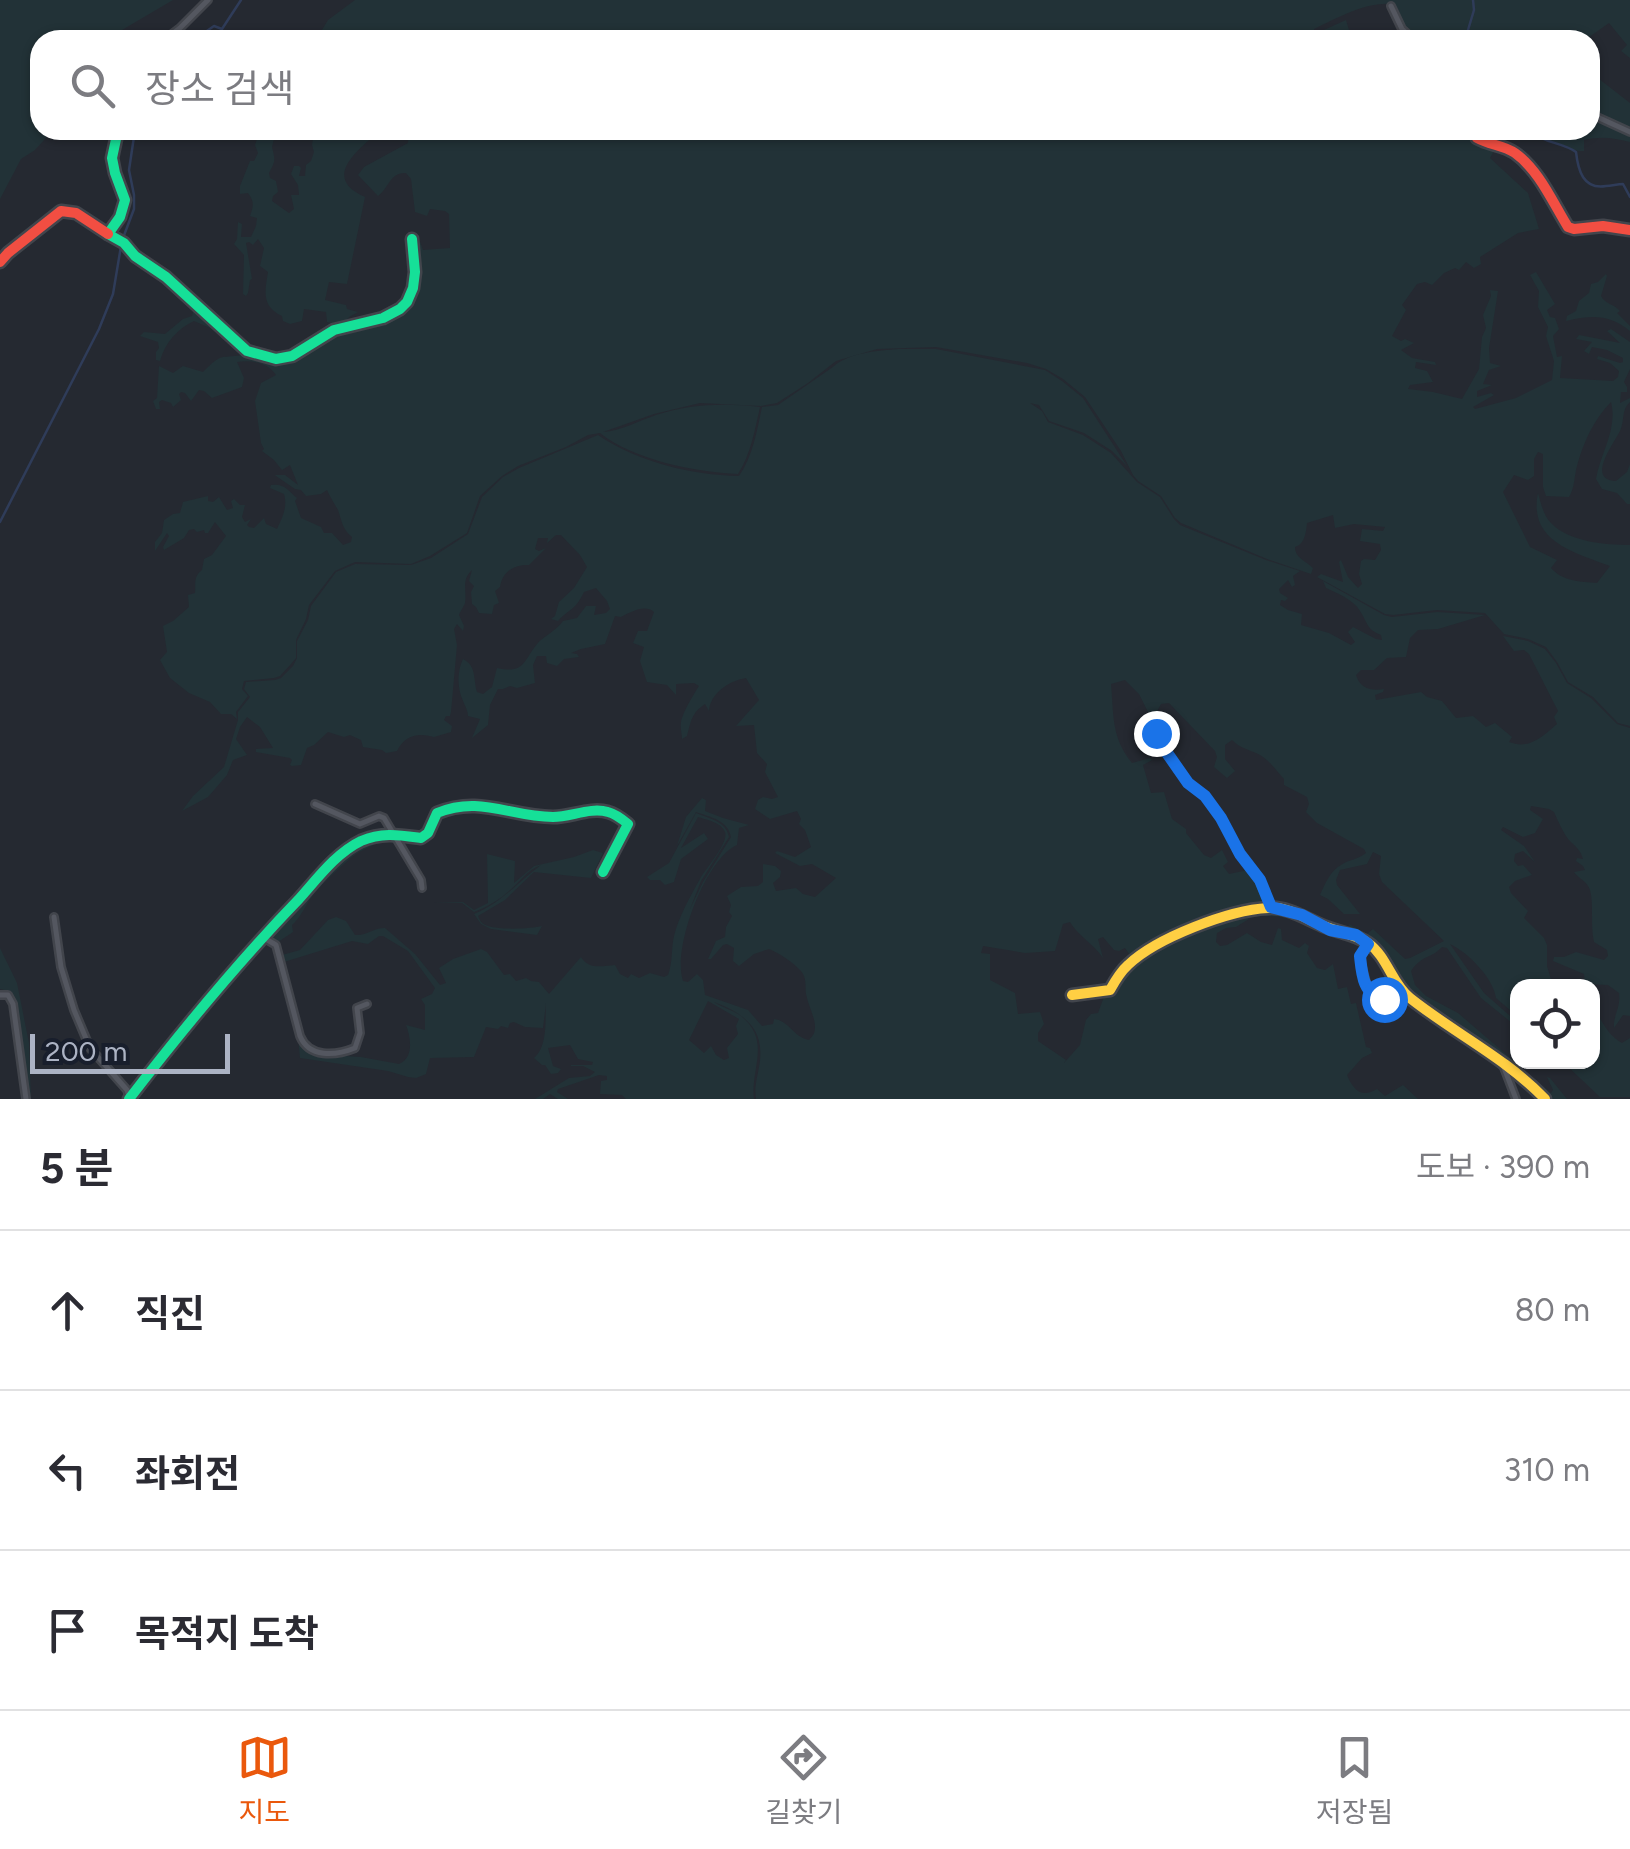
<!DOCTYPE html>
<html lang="ko">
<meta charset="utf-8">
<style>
body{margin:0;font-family:Figtree,"Noto Sans KR",sans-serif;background:#f7f7f7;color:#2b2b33}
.controls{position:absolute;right:30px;bottom:30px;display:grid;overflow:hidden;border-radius:20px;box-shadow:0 2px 8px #0004}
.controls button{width:90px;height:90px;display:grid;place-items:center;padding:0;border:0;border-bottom:2px solid #e1e1e2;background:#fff;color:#2b2b33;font:50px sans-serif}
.scale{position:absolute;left:30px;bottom:25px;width:200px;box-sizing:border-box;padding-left:10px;border:5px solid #acb3c4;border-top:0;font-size:28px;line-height:35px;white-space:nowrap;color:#acb3c4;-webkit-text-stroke:8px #181e2c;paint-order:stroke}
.stop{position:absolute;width:30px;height:30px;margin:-22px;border:8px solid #1a73e8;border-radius:50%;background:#fff}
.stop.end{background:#1a73e8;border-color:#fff;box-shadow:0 2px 10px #0008}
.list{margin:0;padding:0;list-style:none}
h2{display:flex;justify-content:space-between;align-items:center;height:130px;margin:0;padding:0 40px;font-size:42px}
h2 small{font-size:32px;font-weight:400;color:#7c7c81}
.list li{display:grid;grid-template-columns:65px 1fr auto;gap:30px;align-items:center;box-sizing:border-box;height:160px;padding:0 40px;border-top:2px solid #e1e1e2}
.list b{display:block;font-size:38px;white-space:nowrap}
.list em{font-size:32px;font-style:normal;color:#7c7c81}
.icon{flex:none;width:55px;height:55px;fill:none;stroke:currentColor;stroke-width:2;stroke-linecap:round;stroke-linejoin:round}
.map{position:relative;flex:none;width:1630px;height:1099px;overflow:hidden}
.search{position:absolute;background:#fff;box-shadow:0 2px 8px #0004;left:30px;right:30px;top:30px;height:110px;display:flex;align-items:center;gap:25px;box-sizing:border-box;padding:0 35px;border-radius:30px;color:#7c7c81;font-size:38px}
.sheet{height:610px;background:#fff}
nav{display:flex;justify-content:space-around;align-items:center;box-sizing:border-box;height:140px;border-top:2px solid #e1e1e2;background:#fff;font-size:28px;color:#7c7c81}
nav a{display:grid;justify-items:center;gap:5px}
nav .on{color:#ea580c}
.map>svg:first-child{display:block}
.green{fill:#223237;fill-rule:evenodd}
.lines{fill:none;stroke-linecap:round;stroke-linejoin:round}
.stream{stroke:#2f3c59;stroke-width:2.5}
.street-casing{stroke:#42454c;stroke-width:10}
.fast-casing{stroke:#42454c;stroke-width:15}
.slow-casing{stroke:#42454c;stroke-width:15}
.jam-casing{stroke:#42454c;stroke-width:15}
.street{stroke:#545760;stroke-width:5}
.fast{stroke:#16e098;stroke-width:10}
.slow{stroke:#ffcf43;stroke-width:10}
.jam{stroke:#f24e42;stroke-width:10}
.route{stroke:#1a73e8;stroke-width:12}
</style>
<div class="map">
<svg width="1630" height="1099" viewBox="0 0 1630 1099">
<rect width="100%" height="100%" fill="#252931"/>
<g class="green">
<polygon points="0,0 173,0 105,40 40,40 40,130 53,130 35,150 21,159 0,199"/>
<path d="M355,0H1630V58L1621,51L1627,45L1609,23L1585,40H1466V34L1464,40H1416L1402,28L1392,4C1364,2 1338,18 1314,29L1315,34L1346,20L1352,40H316L328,20Z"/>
<path d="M1590,72L1630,103V142C1613,138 1602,136 1584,140V151C1571,152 1542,139 1532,130H1590Z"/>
<path d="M260,130H269L271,134L275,135L272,147C275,160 276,160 269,173L270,178L276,181L278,192L273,196L272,201L289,213L294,209L291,195H299L298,185L291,174L294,166H299L301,168L299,176H305L306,165L311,161L314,152L312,145L313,138L308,130H380C359,150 320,177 365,197L347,284L329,282L325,300L346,305L347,309L358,312L349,317L344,326L327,322L326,312L304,309L302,321L290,324L283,321L282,316C261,306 265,291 268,272L260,266L264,248L258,239L253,245L249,242L246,243L252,279L250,280L248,293L246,296L243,294L244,255L234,244L237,239L238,222L242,224L241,237H251L256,226L257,218L250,216C253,207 255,202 248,193L240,194V186L250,161H254L258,153L255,145Z"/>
<path d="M409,130H1475L1476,138L1495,149L1490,158L1528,193L1539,229L1518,233L1480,257L1481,264L1474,268L1466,262L1459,270L1455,268L1444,273L1432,285L1425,282L1417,284L1402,305L1406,310L1392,336L1401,341L1405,339L1414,343L1401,350L1412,358L1435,362L1436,365L1416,362L1415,368L1427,371L1433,382L1410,385L1408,389L1433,392L1462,399L1479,369L1482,337L1486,328L1483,315L1491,296L1490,290L1498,291L1489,348L1490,363L1501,366L1489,370L1483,384L1492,385L1477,391V397L1491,393L1494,395L1473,407L1475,409L1516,398L1552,380L1554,361L1546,336L1548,327L1538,307L1539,291L1530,275L1536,272L1555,304L1547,310L1550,317L1555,318L1559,329L1553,336L1557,357L1562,356L1560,378L1613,381L1618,377L1619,371L1610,363L1597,359L1598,356L1620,363L1623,362V358L1607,350L1592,347L1589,354L1584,351L1592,342L1576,339L1579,335L1620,343L1607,331L1611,329L1630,342V369L1624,382L1627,387V392H1621L1620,403L1630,398V402C1621,410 1625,420 1620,431C1613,445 1586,480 1616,481L1627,472L1630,464V504H1627L1617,493L1602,489L1596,479C1600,454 1618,429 1611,402C1594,419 1583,443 1577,466C1574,477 1575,487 1569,497L1546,496L1543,487V454L1538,452L1534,459V476L1528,480L1514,475L1503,492L1530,547L1557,560L1551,568C1562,581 1581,582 1597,583L1610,566C1573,552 1528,541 1538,493C1541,503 1543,515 1551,523C1569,542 1606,545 1630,545V726L1618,723L1593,697L1568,682L1557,662L1546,647L1528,639L1504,634L1485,613L1437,610L1393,615L1385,614L1317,577L1321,574L1343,582L1339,562L1341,560L1348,577L1358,588L1362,584L1359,574L1361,561L1364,559L1375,560L1381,550L1380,544L1360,541L1362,529L1383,531L1385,527L1354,524L1335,528L1333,515L1307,523C1306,532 1305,544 1295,547C1295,558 1306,561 1313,568L1311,574L1267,559L1181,523L1175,518L1161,496L1138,481L1133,475L1121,451L1085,397L1063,379L1046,369L1027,363L936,347L877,349L836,361L808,383L777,403L761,406L700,403L654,414L603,432C621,431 638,421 656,415C691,404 724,403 760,407C755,429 751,454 738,474C695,472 634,460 600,433L588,435L566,447L518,466L502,476L480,496L467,533L430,556L411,564L355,562L335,571L309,605L306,619L296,640V658L291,664L280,676L274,678L244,681L242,689L248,696L236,712L237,719L231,714H221L210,702L189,693L170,678L160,660L167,652L163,626L173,621L189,607L188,595L195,593C196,583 193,577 202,570L204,559L212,555L226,536L215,522L208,533H205L204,530L197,532L194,529L189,530L184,538L164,550L163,547L169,536L167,533L155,551V542L162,533L164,520L173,514L180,513L183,502L208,496V501L213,502L219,497L227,510L233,508L231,501L234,499L240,505H245L242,517L245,522L251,519L247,525L249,527L254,528L264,518L266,524L277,529C282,518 288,507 284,494L270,488L271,485C285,483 288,491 297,498L295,501L301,518L321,527L324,533H332L343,545L351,542L352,537C342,529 342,521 338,510C334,503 330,497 327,490L321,494L306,496L301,490L295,489L276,476L275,475H285L298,485L290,465L282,470L274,460L262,451L264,449L261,443L255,401L261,383L276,375C268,362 251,360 237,362L244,378L242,387L212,398L204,391L199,390L191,401L185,393L181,392L179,394L181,400L173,407L171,403L162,400L159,402L160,409H156L153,401L157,398L159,366L173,373L183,366L203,372C223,352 219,359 242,355L217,331L194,321C177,329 165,343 160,361L156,360V352L159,348L158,342L140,336L144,332L165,334L183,319L192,316L195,305L246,351L279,360L328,334L389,316L414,291L413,239H419L423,250L450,248L449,214L445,211L430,209L427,216L415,212L411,179L406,173C390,172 389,188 378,196L358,175L364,167L408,143Z"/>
<path d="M1606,274L1607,276L1601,296C1605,304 1614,304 1620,311L1617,313L1630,326V331C1609,314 1592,315 1566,321L1567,316L1576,311L1579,301L1589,293L1591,284L1598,282Z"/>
<path d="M899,349H936L1045,370L1062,381L1083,398L1127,466L1112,451L1084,433L1049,421L1039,405L1030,403L1042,411L1048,422L1083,435L1111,453L1137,482L1160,497L1174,519L1180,525L1266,560L1300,571L1293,576L1295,585L1292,587L1288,580L1279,589L1280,593L1288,598L1285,601L1281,600L1280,605L1288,610L1302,614L1301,625L1329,633L1351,645L1355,642L1348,632L1353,627L1376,639L1382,640L1381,635C1366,629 1368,623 1360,611C1354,600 1337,593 1326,588L1323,581L1384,615L1392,617L1437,612L1485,615L1438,629L1418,630L1410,638L1406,657L1387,658L1374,670H1361L1356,675C1360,689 1372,691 1384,689L1383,692L1375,695L1376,700L1421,692L1427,697L1442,701L1456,718L1473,716L1486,727L1495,723L1512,737L1509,742C1529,750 1542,737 1557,724L1554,717L1558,711L1529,654L1524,650L1514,651L1503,636L1528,641L1545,649L1556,663L1567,683L1591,698L1617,724L1630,728V1016L1623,1015L1614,1028C1613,1015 1621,1008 1619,993L1608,985L1585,984L1584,974L1553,961L1554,957H1564L1576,952L1604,960L1608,956L1607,950L1594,942C1590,925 1594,905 1590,890C1588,882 1578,878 1574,872L1585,870L1583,866L1576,861L1577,858L1583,859C1580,849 1576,847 1569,840C1565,836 1556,817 1554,812L1549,809L1531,806L1530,810L1543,819L1535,833L1523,837L1503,827L1501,830L1524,846L1535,862L1523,851L1515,854L1514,861L1518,866L1523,865L1532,875L1515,881L1509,887L1511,893L1528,911L1524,918L1544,938L1547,945V966L1553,986H1518L1517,1016L1496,998C1493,977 1467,952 1450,944L1484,993L1517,1022V1027L1481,998L1447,948L1442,947C1431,959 1423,954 1411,971L1415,985L1426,996L1458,1013L1551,1093L1553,1090L1547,1077L1550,1078L1567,1099H1547L1525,1076L1407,993C1392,970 1378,941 1351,932L1349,924L1367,934L1373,929L1405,959L1410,958L1444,941L1382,882L1379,874L1381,856L1373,852L1367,864L1340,870L1336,880L1337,885L1360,914H1344L1328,899L1320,895C1325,884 1330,871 1341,865C1350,859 1357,860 1366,853L1364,849L1317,823L1306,812L1309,804L1307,797L1284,785V779C1276,770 1267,757 1256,753C1245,748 1242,749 1232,740L1225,745V759L1235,771L1227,778L1214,767L1217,757L1215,751L1169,703L1161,704L1155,715L1148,712L1139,694L1125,680L1111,684C1114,716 1111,737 1132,763L1150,758L1152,760L1143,765L1151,793L1164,792L1172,819L1186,829V833L1204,855L1211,858L1222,850L1228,862L1223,866L1229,874L1248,870L1261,889L1267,906L1228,914L1178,931L1132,958L1125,948L1119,951L1114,950L1103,937L1098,939L1103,958C1094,944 1078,936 1070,922L1063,924L1055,951L1025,953L983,946L981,953L990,954V980L1015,993L1018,1014L1040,1012L1044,1024L1038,1033V1041L1066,1060L1064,1063L1080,1045L1086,1020L1091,1014L1098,1013L1105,994C1119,989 1119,975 1130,966C1164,937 1208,923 1251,914C1261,913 1271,909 1282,911C1292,913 1301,918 1310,923L1309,925L1292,917L1261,916L1252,917L1236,927L1226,928L1217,933L1216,942L1220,946L1227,945L1247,933L1261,942L1272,945L1278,928L1281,929L1282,940L1299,948L1305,943L1309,946L1307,953L1317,968L1325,970L1333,964L1338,989L1347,987L1351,1004L1356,1003L1366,1047L1370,1048L1372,1053L1362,1058L1347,1075C1353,1089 1361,1099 1377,1089L1385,1096L1403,1085L1418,1099H756C754,1087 757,1079 759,1067C766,1030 746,1014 714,1002C721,1007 733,1010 741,1016C772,1041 750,1069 754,1099H626L622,1095L600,1094L601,1081L607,1080V1076L599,1075L558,1089L557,1092L568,1099H558L550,1094L543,1099H535L569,1078L590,1076L595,1072L583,1066H571V1065H592L593,1062L578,1059L570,1045L548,1048L553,1066L561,1069L558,1073L551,1074L545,1065H542L534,1058C548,1046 545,1020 546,1003L543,1028L525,1027L514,1022L510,1023L508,1028L501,1026L498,1029L486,1027L474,1057L430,1058L426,1074L416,1078L408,1077L388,1071L300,1058L298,1037L304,1049L311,1054L361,1057L399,1064C414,1058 411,1038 406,1025L425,1030V1005L421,999L432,994L435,988L408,951L383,936H379L368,944L352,941L284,962L282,955L300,950L328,920L336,917L346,921L355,935C367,936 373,928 385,928L415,954L440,985L446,983L439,968L453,959L481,949L487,952L504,975L510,974L516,981L526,978L531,981L539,982L549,994L581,957C589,970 602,966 615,965L620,974L628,978L631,974L639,978L650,973L664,977L668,975C673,962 671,949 674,936C679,916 690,897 700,879C706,868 729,843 725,832C721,822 707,820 698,817L681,848L704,833L708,839L681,859L674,882L665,885L660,880H650L647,877L669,863L696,813C710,819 726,821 729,837L701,881L690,909L703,882L731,837C728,820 710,817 696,812L677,846L686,817L702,798L706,800L705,811L723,818L749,825L739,828L737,845C705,859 672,949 683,981L688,982L697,974L703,980L705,995L748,1010L762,1026L773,1024L774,1019C790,1021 793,1037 809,1040C814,1034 815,1034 815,1025C814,1015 808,1005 806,994C805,986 807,978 801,971C794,963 779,953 769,949L754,954L739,966L733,961L734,948L727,944L723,945L711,959H708L716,941L725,937L726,927L732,916L729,912L731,905L727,896L741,887L758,886L763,882V864L775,866L781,871L780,877L773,883L776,891L796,888L803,894L815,897L836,878L812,864L800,866L775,853L777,851L795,857L811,847L805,830L799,824L801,819L797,811L770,819L755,809L758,800L763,797L772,799L778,797L765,772L767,764L757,753L754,725L736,726L759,700L746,678C728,681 710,694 709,711L705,704C691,713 691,722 687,736L682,739C682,734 680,728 681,723C681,715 695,692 699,686L694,683L676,684V695L667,685L647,682L640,661L644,647L633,643L638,631H647L654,612C645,604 631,612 621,617L615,616L605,644L581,649L571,653L577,654L579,657L564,659L557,666L547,663L546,656H537L533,665L535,683L517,688L510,686L503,689H498L490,705L488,725L472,738L480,719L468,716C468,711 465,706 463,701C457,688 457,671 463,659C477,666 473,679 477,692L483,694L492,687L497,668C524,674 523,662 537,644C545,635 556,631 563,621L577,618L586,606H596L594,615L606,613L610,609L607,601L596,588L584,592C574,612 571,607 558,621L551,619L555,616L559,602L574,588L587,567L580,555L561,535H556L547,543L548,538H538L535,549L539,551L546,548L529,565C514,564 502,572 500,587L495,591L499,603L494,605L492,614L479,613L476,607L472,604L471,592L474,586L469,581L472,570C461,580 467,590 465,603C465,604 459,614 459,615L464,626L463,631L457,624L454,629L457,645L451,712L450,716H446L444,720L452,726L451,732L434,737C417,732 404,736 397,751L386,753L382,750L363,747L361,740L350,735L344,737L328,732L314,745L307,748L301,765L292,766L290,765L292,760L290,758L256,752V749L273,748L260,727L247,717L240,727L236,739L247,755L233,760L227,775L208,797L182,811L193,796L224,767L238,720V712L250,697L244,689L246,682L275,680L281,678L293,666L297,658V641L308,620L311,606L336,572L355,564L411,565L431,558L468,534L482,497L503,477L519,468L598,435C638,462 691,475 739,476C753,456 757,430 762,407L778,405L833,367C849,352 878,351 899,349ZM708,1001L739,1019L736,1026L738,1034L727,1048L729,1058L724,1060L716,1055L711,1046L704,1053L689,1040Z"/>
<path d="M386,835C377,846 363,848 352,857C339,868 320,885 311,898C304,908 301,917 292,925L293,932L278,942L271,937C281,915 334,858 356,846C366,842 376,839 386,835Z"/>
<path d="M593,850L603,853L591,878L534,872L505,900L478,916C479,918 480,921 482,923C491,931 530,929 542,926L537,935L491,929L481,924L474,914C502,903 520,880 541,865C527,870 521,881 509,891C499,900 487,907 474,912L462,903H434L463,902L474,910L488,903L487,854L515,861L514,883L534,866L574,857Z"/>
<polygon points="0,948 17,983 29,1043 31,1099 28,1099 13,997 9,991 0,989"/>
<path d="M1593,1007C1601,1019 1607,1035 1622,1043L1630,1038V1097H1600L1563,1062H1592Z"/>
</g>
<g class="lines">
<g class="stream">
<polyline points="184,40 201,35 214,26 222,29 241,0"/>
<polyline points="1465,40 1474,10 1473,0"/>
<path d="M1531,130C1546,145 1560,141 1576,152C1578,170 1583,190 1606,186C1612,186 1617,184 1623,184L1630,197"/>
<polyline points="123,238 134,209 134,195 129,170 135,130"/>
<polyline points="0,522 99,329 113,294 121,246"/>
</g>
<defs>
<g id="street">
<polyline points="1391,6 1402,29 1414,40"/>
<polyline points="164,40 180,28 208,0"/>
<polyline points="1595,116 1630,132"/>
<polyline points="1156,733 1158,740 1188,783 1205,796 1221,818 1240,854 1259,880 1271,907"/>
<polyline points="315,804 360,824 379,816 384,818 421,880 422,888"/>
<polyline points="54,917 61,967 74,1010 90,1048 127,1090 129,1096"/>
<path d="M264,938L276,945L300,1036C309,1058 335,1056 355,1048L360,1033L357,1008L367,1004"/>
<polyline points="1368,944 1360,959 1368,990 1380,999 1406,995"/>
<polyline points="0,995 8,995 13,1004 26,1099"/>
<polyline points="1503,1065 1516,1099"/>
</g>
<g id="fast">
<polyline points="118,130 112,158 115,173 125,200 120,217 108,234 124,243 135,256 166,277 247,351 276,359 292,356 334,330 383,318 400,309 407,302 413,288 415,272 412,239"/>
<path d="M129,1099C183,1029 238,962 299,899C317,879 336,853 361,841C382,832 399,835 421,838L428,833L437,813C480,795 510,817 553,817C571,817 590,807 608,812C616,814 622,819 628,824L603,872"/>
</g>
<path id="slow" d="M1072,995L1110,990C1115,981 1120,972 1128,965C1156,938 1229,910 1268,908C1288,906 1308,920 1326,927C1341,933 1355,934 1368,943C1387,956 1392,984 1410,998C1454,1033 1506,1058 1545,1099"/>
<g id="jam">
<path d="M1477,130V138C1489,145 1504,145 1515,153C1539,170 1553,203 1568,227L1574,229L1603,226L1630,230"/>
<polyline points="0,262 8,253 61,211 76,213 108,234"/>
</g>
</defs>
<use href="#street" class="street-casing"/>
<use href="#fast" class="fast-casing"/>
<use href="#slow" class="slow-casing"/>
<use href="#jam" class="jam-casing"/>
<use href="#street" class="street"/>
<use href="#fast" class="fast"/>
<use href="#slow" class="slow"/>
<use href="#jam" class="jam"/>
</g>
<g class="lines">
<path class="route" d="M1156,733L1158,740L1188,783L1205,796L1221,818L1240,854L1260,880L1271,907L1302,915L1330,930L1356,935L1368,944L1360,956C1362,975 1363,994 1384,999"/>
</g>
</svg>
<div class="controls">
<button><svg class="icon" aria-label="locate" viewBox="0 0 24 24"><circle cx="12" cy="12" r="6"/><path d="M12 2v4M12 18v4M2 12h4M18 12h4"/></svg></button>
</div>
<div class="scale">200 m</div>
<div class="stop" style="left:1384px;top:999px"></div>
<div class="stop end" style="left:1156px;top:733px"></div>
<div class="search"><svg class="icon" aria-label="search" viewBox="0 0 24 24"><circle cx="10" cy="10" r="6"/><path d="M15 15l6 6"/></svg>장소 검색</div>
</div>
<section class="sheet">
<h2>5 분<small>도보 · 390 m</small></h2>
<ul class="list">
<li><svg class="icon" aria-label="ahead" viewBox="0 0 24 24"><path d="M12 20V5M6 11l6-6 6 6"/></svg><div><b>직진</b></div><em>80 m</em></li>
<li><svg class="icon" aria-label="left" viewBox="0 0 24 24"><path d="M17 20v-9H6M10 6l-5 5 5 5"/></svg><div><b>좌회전</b></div><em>310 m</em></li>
<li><svg class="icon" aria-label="arrive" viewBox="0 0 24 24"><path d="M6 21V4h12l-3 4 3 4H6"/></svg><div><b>목적지 도착</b></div></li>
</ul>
</section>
<nav>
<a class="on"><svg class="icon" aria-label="map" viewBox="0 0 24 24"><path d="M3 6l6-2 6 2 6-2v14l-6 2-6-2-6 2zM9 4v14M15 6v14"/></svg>지도</a>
<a><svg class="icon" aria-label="directions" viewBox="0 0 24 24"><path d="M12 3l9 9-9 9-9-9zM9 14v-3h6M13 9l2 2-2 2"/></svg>길찾기</a>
<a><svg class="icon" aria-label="saved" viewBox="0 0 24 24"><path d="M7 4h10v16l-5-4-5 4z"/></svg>저장됨</a>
</nav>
